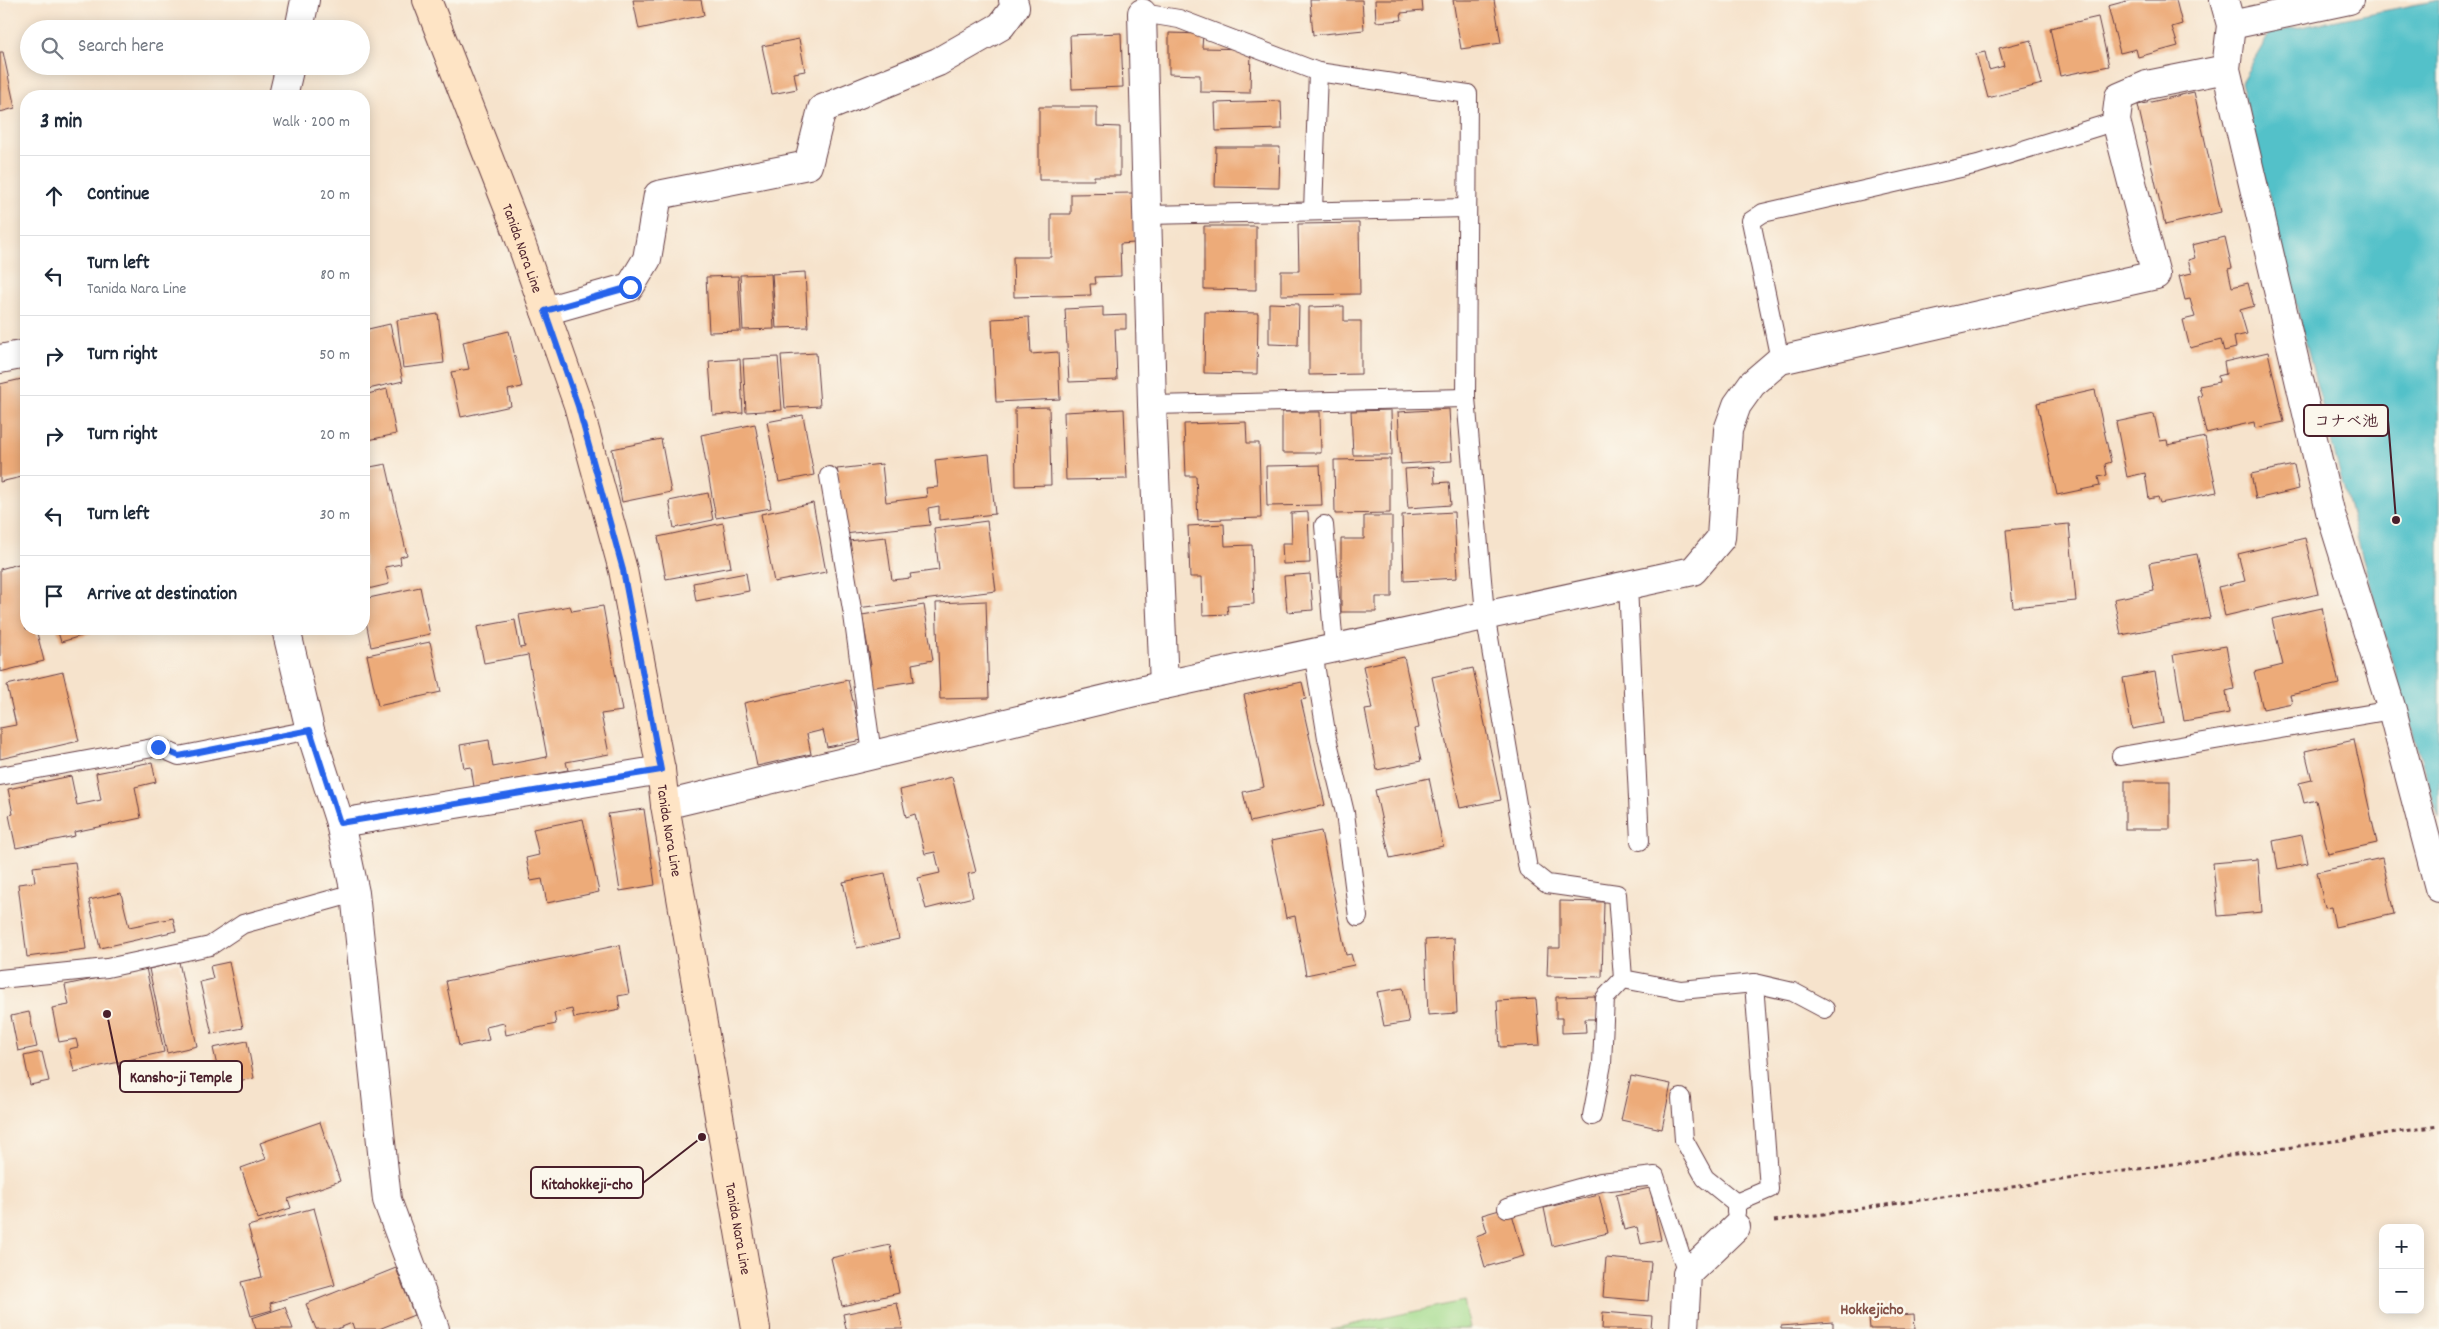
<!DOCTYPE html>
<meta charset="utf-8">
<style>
body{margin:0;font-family:Dekko,"Klee One",sans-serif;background:#f2f2f3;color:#1f2937}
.controls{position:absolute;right:15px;bottom:15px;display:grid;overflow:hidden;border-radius:10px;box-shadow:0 2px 12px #0003}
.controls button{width:45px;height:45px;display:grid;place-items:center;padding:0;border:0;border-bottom:1px solid #e0e1e3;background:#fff;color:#1f2937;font:25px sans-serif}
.stop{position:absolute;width:15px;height:15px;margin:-11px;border:4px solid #2563eb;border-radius:50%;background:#fff}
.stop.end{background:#2563eb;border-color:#fff;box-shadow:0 1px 5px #0008}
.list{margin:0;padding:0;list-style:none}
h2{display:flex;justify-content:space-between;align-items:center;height:65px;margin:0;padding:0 20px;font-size:21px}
h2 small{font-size:16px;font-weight:400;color:#747a83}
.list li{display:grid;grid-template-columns:32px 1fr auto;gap:15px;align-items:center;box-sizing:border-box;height:80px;padding:0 20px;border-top:1px solid #e0e1e3}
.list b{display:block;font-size:19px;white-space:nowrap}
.list p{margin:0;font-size:16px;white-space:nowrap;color:#747a83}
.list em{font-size:16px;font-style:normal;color:#747a83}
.icon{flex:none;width:28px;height:28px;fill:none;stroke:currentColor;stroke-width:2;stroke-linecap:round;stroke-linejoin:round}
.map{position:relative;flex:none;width:2439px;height:1329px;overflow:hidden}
.search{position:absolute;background:#fff;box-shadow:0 2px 12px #0003;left:20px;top:20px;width:350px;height:55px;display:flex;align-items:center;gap:12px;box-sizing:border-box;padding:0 18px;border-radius:28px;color:#747a83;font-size:19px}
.panel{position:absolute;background:#fff;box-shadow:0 2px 12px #0003;left:20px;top:90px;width:350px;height:545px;border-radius:20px}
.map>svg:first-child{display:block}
.green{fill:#a4dc8e;stroke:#777e5c}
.water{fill:#53c1c9;stroke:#4e707a}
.building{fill:#edab79}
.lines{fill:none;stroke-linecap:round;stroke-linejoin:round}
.lane-casing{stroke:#643c43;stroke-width:20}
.street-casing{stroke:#643c43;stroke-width:30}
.secondary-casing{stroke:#643c43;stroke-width:30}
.path{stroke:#643c43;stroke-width:3;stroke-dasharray:4 4;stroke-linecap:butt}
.lane{stroke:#fff;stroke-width:18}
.street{stroke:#fff;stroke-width:28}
.secondary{stroke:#fee4c5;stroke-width:28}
.route{stroke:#2563eb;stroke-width:6}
.labels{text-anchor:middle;stroke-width:5;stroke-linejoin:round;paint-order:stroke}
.street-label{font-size:15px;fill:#4a1f2b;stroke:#fbf7ec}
.neighbourhood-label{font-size:16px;font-weight:bold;fill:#835046;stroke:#fbf7ec}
.leader{fill:none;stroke:#4a1f2b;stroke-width:2}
.callout-dot{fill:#4a1f2b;stroke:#fbf7ec;stroke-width:2}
.callout{fill:#fbf7ec;stroke:#4a1f2b;stroke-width:2}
.callout-label{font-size:16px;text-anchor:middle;font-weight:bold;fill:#4a1f2b}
</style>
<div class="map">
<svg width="2439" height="1329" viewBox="0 0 2439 1329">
<rect width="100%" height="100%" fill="#fbf7ec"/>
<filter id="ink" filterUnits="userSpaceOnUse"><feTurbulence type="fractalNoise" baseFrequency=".02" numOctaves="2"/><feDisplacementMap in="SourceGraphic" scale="10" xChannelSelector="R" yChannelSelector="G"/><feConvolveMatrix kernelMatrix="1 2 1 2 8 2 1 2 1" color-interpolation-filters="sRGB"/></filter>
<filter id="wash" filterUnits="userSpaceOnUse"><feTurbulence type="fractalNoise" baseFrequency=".0096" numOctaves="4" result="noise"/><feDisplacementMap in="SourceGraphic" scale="20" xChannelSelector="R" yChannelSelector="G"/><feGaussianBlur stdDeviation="1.12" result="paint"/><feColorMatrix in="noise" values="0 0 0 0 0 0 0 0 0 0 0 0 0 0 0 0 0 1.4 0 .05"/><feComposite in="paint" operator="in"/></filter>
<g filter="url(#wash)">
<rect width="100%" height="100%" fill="#f6e3cc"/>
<polygon class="green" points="1464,1301 1470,1329 1331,1329"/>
<path class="water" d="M2439,0V818C2363,575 2301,328 2241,82L2270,33Z"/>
<g id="blocks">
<g class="building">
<polygon points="633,0 701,0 704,15 639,29"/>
<polygon points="1310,0 1362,0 1364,30 1313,35"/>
<polygon points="1375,0 1422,0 1423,11 1401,13 1402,20 1376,22"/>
<polygon points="1453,0 1494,0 1501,43 1461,49"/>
<polygon points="2130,0 2176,0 2182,24 2172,27 2178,46 2138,57 2136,49 2120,53 2108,6"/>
<polygon points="2098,17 2109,66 2060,76 2050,28"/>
<polygon points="1121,33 1123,87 1072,89 1070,35"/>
<polygon points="1169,33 1203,34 1202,48 1251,49 1250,93 1200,92 1200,75 1169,74"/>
<polygon points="799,39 805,71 794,73 797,89 772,94 762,46"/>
<polygon points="2031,40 2042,84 1988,98 1976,54 1985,52 1989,70 2004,66 1999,48"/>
<polygon points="0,52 3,52 15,108 0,112"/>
<polygon points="2194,92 2221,212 2165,225 2138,105"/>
<polygon points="1281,101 1282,129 1216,131 1215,103"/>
<polygon points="1039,107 1097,107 1097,126 1120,127 1120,176 1094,176 1094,180 1039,180"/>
<polygon points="1216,147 1280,147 1279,188 1215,187"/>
<polygon points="1133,193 1134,243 1120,244 1121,276 1095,277 1096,284 1090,284 1091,295 1014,297 1013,257 1051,257 1051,214 1071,214 1071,194"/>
<polygon points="1359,223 1360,294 1281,295 1281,271 1299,271 1298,224"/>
<polygon points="1204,226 1256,226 1256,290 1204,289"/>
<polygon points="2225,237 2232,268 2228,269 2232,287 2248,283 2254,306 2240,310 2247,334 2234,337 2236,348 2224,351 2221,340 2190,348 2183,320 2195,317 2190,299 2185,300 2179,276 2192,273 2188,260 2195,258 2192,245"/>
<polygon points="805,272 808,327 776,328 772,274"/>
<polygon points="771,274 774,329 743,330 740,275"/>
<polygon points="738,276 741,331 709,332 706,277"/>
<polygon points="1269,303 1299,304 1298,345 1269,344"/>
<polygon points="1344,306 1344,321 1361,321 1361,374 1309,375 1309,307"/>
<polygon points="1103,307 1103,316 1126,315 1126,329 1115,329 1117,380 1069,382 1065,309"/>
<polygon points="1205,312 1258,313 1257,374 1204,373"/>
<polygon points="438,314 444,363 403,368 397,320"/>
<polygon points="1029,317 1031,354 1058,352 1060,399 996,402 992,319"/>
<polygon points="390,324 403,381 364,390 364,330"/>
<polygon points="509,331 522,387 508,390 511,406 461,417 451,372 469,369 463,342"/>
<polygon points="2268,352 2284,422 2255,428 2254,422 2206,433 2198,397 2202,396 2199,386 2219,382 2218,376 2226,374 2224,362"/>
<polygon points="816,353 820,406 785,408 781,355"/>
<polygon points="778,357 782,410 746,412 743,359"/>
<polygon points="740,359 743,413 713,415 709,361"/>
<polygon points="26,378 26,476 0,482 0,384"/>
<polygon points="387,389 396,434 364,441 364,395"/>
<polygon points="2095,390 2111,462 2105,464 2107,475 2098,477 2100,486 2057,495 2037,403"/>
<polygon points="1049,407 1051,485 1016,486 1015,408"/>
<polygon points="1124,409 1127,479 1066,480 1064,412"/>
<polygon points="1449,409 1452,461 1401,464 1398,412"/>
<polygon points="1391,410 1392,455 1353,455 1351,411"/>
<polygon points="1282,412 1320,412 1321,453 1282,453"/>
<polygon points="2154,414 2160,441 2167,440 2168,445 2205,437 2217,492 2160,503 2158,497 2149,499 2145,473 2127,477 2116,422"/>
<polygon points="803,415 814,475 779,482 767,422"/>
<polygon points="1246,422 1247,443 1259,443 1261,518 1198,520 1196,476 1186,476 1184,424"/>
<polygon points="755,424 771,508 716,518 701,435"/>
<polygon points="661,439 671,492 622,502 612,449"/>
<polygon points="989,454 995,514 939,520 939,506 928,508 930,525 844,534 837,469 882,464 886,502 927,497 926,488 938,487 935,460"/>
<polygon points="1390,459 1390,513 1335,514 1334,460"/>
<polygon points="386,464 407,555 400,557 401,564 385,567 389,584 364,590 364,480 367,480 365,468"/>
<polygon points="1320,465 1322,505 1267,506 1266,466"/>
<polygon points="2294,465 2299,489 2256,499 2251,474"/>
<polygon points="1434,467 1435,483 1449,482 1451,505 1408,508 1405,469"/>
<polygon points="708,493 713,520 674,528 669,501"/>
<polygon points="813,503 826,572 774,582 761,514"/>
<polygon points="1308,512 1310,563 1283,564 1282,543 1292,543 1291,513"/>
<polygon points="1454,512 1457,578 1404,581 1402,515"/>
<polygon points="1364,516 1392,516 1392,597 1376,597 1376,612 1341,612 1341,539 1364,539"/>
<polygon points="987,521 996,591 857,608 848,541 886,537 892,580 911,578 910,574 939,570 934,528"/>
<polygon points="723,523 731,567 666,579 658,537"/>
<polygon points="1224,524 1225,546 1252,545 1254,604 1227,606 1228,614 1203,615 1202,577 1190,577 1188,526"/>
<polygon points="2069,524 2076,601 2013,607 2006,530"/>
<polygon points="2305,538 2318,594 2225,616 2218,587 2245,581 2238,554"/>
<polygon points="2197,554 2210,618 2121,635 2114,599 2154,591 2149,563"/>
<polygon points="26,562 26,629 36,629 44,661 0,672 0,569"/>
<polygon points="746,573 749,591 696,601 693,583"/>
<polygon points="1310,574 1313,610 1287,612 1284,576"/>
<polygon points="420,587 430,634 371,647 364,611 364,599"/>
<polygon points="986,601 989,698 940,699 936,603"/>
<polygon points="924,605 933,660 912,664 914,681 868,688 864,666 871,665 862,615"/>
<polygon points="570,606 572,611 603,606 622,711 601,714 609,754 566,762 568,770 474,787 471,767 464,768 460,745 489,740 493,767 547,757 528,655 484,663 477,627 515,620 520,648 525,647 519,615"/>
<polygon points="2322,608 2339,684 2290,695 2292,703 2263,709 2254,672 2283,665 2272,619"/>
<polygon points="57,629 104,629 61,642"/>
<polygon points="430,642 441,692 378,706 367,655"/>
<polygon points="2226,646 2234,689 2226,691 2229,713 2184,721 2173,655"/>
<polygon points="1404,657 1419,728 1414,729 1421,761 1377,770 1365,710 1372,709 1363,666"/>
<polygon points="1473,668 1501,800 1460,808 1432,677"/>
<polygon points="63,672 79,741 0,759 0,728 16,725 7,685"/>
<polygon points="2155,672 2164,723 2132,729 2123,678"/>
<polygon points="848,680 862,740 827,747 823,730 807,734 811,754 757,766 744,703"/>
<polygon points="1302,682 1306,699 1301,700 1325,805 1250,822 1243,792 1264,787 1244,695"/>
<polygon points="2354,740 2377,843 2328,854 2316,800 2304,803 2299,783 2312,780 2305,751"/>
<polygon points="152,762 156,782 135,787 141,818 74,832 75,836 16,848 9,815 13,814 8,789 71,776 77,805 101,800 96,773"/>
<polygon points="952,777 976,872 968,874 973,897 926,909 918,878 940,873 935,852 925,854 915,814 906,817 900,790"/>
<polygon points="1429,778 1443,846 1390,858 1375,790"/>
<rect x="2125" y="781" width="45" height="48"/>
<polygon points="644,809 655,885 620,891 608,814"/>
<polygon points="583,819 599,892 547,903 542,879 531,881 526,858 539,855 533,829"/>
<polygon points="1321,831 1346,955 1351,954 1354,965 1306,975 1295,916 1286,918 1271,841"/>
<polygon points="2302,835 2308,863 2278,869 2273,841"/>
<polygon points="2382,858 2394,914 2335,927 2331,907 2325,908 2317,872"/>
<polygon points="2258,859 2262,912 2218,916 2213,863"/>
<polygon points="75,862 86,949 27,957 18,884 35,882 33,867"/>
<polygon points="885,873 899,939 857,948 843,882"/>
<polygon points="121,893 129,927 173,918 176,931 100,948 89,900"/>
<polygon points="1560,901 1604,902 1602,977 1547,976 1548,948 1560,948"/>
<polygon points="1454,938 1457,1013 1428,1015 1425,940"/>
<polygon points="620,945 629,994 618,996 620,1009 574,1018 572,1009 554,1013 556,1024 506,1035 504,1023 486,1027 489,1040 459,1046 446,981"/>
<polygon points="179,962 197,1046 167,1053 149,969"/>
<polygon points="229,962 243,1028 212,1034 200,982 213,979 210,966"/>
<polygon points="146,968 164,1052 74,1072 69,1049 78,1047 76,1039 59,1042 52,1008 69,1005 65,985"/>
<polygon points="1403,988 1409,1022 1384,1026 1377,992"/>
<polygon points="1595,996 1596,1019 1585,1019 1586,1032 1562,1033 1562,1018 1556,1018 1556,997"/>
<polygon points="1536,999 1540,1045 1500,1047 1497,1001"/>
<polygon points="29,1012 37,1047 18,1051 11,1016"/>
<polygon points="247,1041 254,1078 221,1084 213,1048"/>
<polygon points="42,1052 49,1081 30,1085 24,1056"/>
<polygon points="1631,1076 1671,1084 1662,1129 1621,1120"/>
<polygon points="320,1122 340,1181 288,1199 291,1208 258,1219 241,1168 266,1159 260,1143"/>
<polygon points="1650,1188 1661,1240 1641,1244 1637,1227 1624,1230 1616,1195"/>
<polygon points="1599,1195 1608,1233 1552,1246 1544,1208"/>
<polygon points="1510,1207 1524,1256 1485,1267 1476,1236 1487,1232 1482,1215"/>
<polygon points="314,1208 335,1285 270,1303 272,1310 251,1316 241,1282 262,1277 248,1226"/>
<polygon points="890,1245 899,1293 842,1306 831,1258"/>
<polygon points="1606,1258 1651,1262 1648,1301 1603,1297"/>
<polygon points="396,1268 414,1315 379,1329 354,1329 352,1323 337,1329 316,1329 306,1304"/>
<polygon points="897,1303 903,1329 846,1329 843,1314"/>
<polygon points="285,1307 293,1329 256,1329 252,1318"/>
<polygon points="1603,1312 1652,1316 1651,1329 1602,1329"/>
<polygon points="1914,1314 1915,1329 1870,1329 1869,1317"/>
<polygon points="1833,1322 1833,1329 1781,1329 1781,1326"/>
</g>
</g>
</g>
<g filter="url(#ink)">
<use href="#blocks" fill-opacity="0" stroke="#643c43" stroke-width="1"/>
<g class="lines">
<defs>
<g id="lane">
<polyline points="1142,13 1179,19 1318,72 1468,94 1466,398 1485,614 1528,869 1547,884 1617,894 1623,979 1681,990 1754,983 1793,992 1825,1009"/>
<polyline points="1313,211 1318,72"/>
<polyline points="1147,215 1467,208"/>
<polyline points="1780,360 1751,221 1763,213 1978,164 2116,121"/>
<polyline points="1152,405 1466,398"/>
<polyline points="829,476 853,615 872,754"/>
<polyline points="1324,525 1334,648"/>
<polyline points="1628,585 1640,841"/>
<polyline points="1313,652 1327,738 1345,813 1358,917"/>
<polyline points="2121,756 2392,710"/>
<polyline points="0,776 158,747 179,756 310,730"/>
<polyline points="0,979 107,968 210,946 243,924 355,893"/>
<polyline points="1681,1098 1684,1140 1705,1178 1736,1203 1736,1213"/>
<polyline points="1592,1116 1602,1064 1605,998 1623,979"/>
<polyline points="1736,1203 1769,1189 1754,983"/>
<polyline points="1507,1208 1601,1182 1655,1176 1687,1274"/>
</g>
<g id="street">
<polyline points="2224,0 2231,25 2226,69 2330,511 2392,710 2439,888"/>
<polyline points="1142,13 1152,405 1164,685"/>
<polyline points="2231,25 2349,0"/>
<polyline points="299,29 305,0"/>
<polyline points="283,96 290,66"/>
<polyline points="545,311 630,287 647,259 658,195 808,165 822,109 938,62 1001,26 1015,7 1013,0"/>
<polyline points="0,359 26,354"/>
<polyline points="286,629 310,730 340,823 355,893 387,1200 435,1329"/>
<polyline points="665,805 1164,685 1693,571 1721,538 1728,430 1737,405 1752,384 1780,360 2156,275 2116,121 2119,97 2147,85 2226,69"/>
<polyline points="340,823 661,770"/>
<polyline points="1684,1329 1687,1274 1736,1227"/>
</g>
<g id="secondary">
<path id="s1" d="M427,0L513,220L578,405L623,570L661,770L665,805L756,1329"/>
</g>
</defs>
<use href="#lane" class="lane-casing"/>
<use href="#street" class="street-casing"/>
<use href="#secondary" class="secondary-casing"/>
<polyline class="path" points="1774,1221 2439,1126"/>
<use href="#lane" class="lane"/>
<use href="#street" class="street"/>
<use href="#secondary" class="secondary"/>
</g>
</g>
<g class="lines" filter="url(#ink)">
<polyline class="route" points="158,747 179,756 310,730 340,823 661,770 623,570 578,406 545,311 630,287"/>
</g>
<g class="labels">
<g class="street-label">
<text dy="5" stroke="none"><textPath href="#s1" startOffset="266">Tanida Nara Line</textPath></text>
<text dy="5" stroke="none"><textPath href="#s1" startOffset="868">Tanida Nara Line</textPath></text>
<text dy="5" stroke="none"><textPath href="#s1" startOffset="1272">Tanida Nara Line</textPath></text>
</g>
<g class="neighbourhood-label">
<text x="1872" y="1314">Hokkejicho</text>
</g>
</g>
<path class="leader" d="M2396 520L2388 420M107 1014L120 1076M702 1137L643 1183"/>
<g class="callout-dot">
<circle cx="2396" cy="520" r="5"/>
<circle cx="107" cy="1014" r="5"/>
<circle cx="702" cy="1137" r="5"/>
</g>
<g class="callout">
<rect x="2304" y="405" width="84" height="31" rx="5"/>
<rect x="120" y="1061" width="122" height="31" rx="5"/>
<rect x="531" y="1167" width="112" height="31" rx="5"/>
</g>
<g class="callout-label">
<text x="2346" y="426">コナベ池</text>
<text x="181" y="1082">Kansho-ji Temple</text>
<text x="587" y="1189">Kitahokkeji-cho</text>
</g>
</svg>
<div class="controls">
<button>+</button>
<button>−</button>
</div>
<div class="stop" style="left:630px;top:287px"></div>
<div class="stop end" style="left:158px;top:747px"></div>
<div class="search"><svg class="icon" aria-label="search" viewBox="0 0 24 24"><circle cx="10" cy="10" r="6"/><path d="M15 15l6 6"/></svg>Search here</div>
<section class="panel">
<h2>3 min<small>Walk · 200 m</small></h2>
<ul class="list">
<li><svg class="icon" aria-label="ahead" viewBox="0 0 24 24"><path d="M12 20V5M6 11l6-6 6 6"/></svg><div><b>Continue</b></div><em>20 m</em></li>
<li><svg class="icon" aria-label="left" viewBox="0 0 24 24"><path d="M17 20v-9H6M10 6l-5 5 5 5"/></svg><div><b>Turn left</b><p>Tanida Nara Line</p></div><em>80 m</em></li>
<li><svg class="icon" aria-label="right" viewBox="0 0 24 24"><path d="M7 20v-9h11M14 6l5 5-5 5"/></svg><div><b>Turn right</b></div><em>50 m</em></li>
<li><svg class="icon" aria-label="right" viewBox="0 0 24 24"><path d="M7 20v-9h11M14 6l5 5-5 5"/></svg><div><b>Turn right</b></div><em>20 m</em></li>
<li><svg class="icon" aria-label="left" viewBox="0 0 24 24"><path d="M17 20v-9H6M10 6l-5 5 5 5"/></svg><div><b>Turn left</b></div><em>30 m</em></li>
<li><svg class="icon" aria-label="arrive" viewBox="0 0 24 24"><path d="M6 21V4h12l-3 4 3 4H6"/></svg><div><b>Arrive at destination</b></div></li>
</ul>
</section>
</div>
